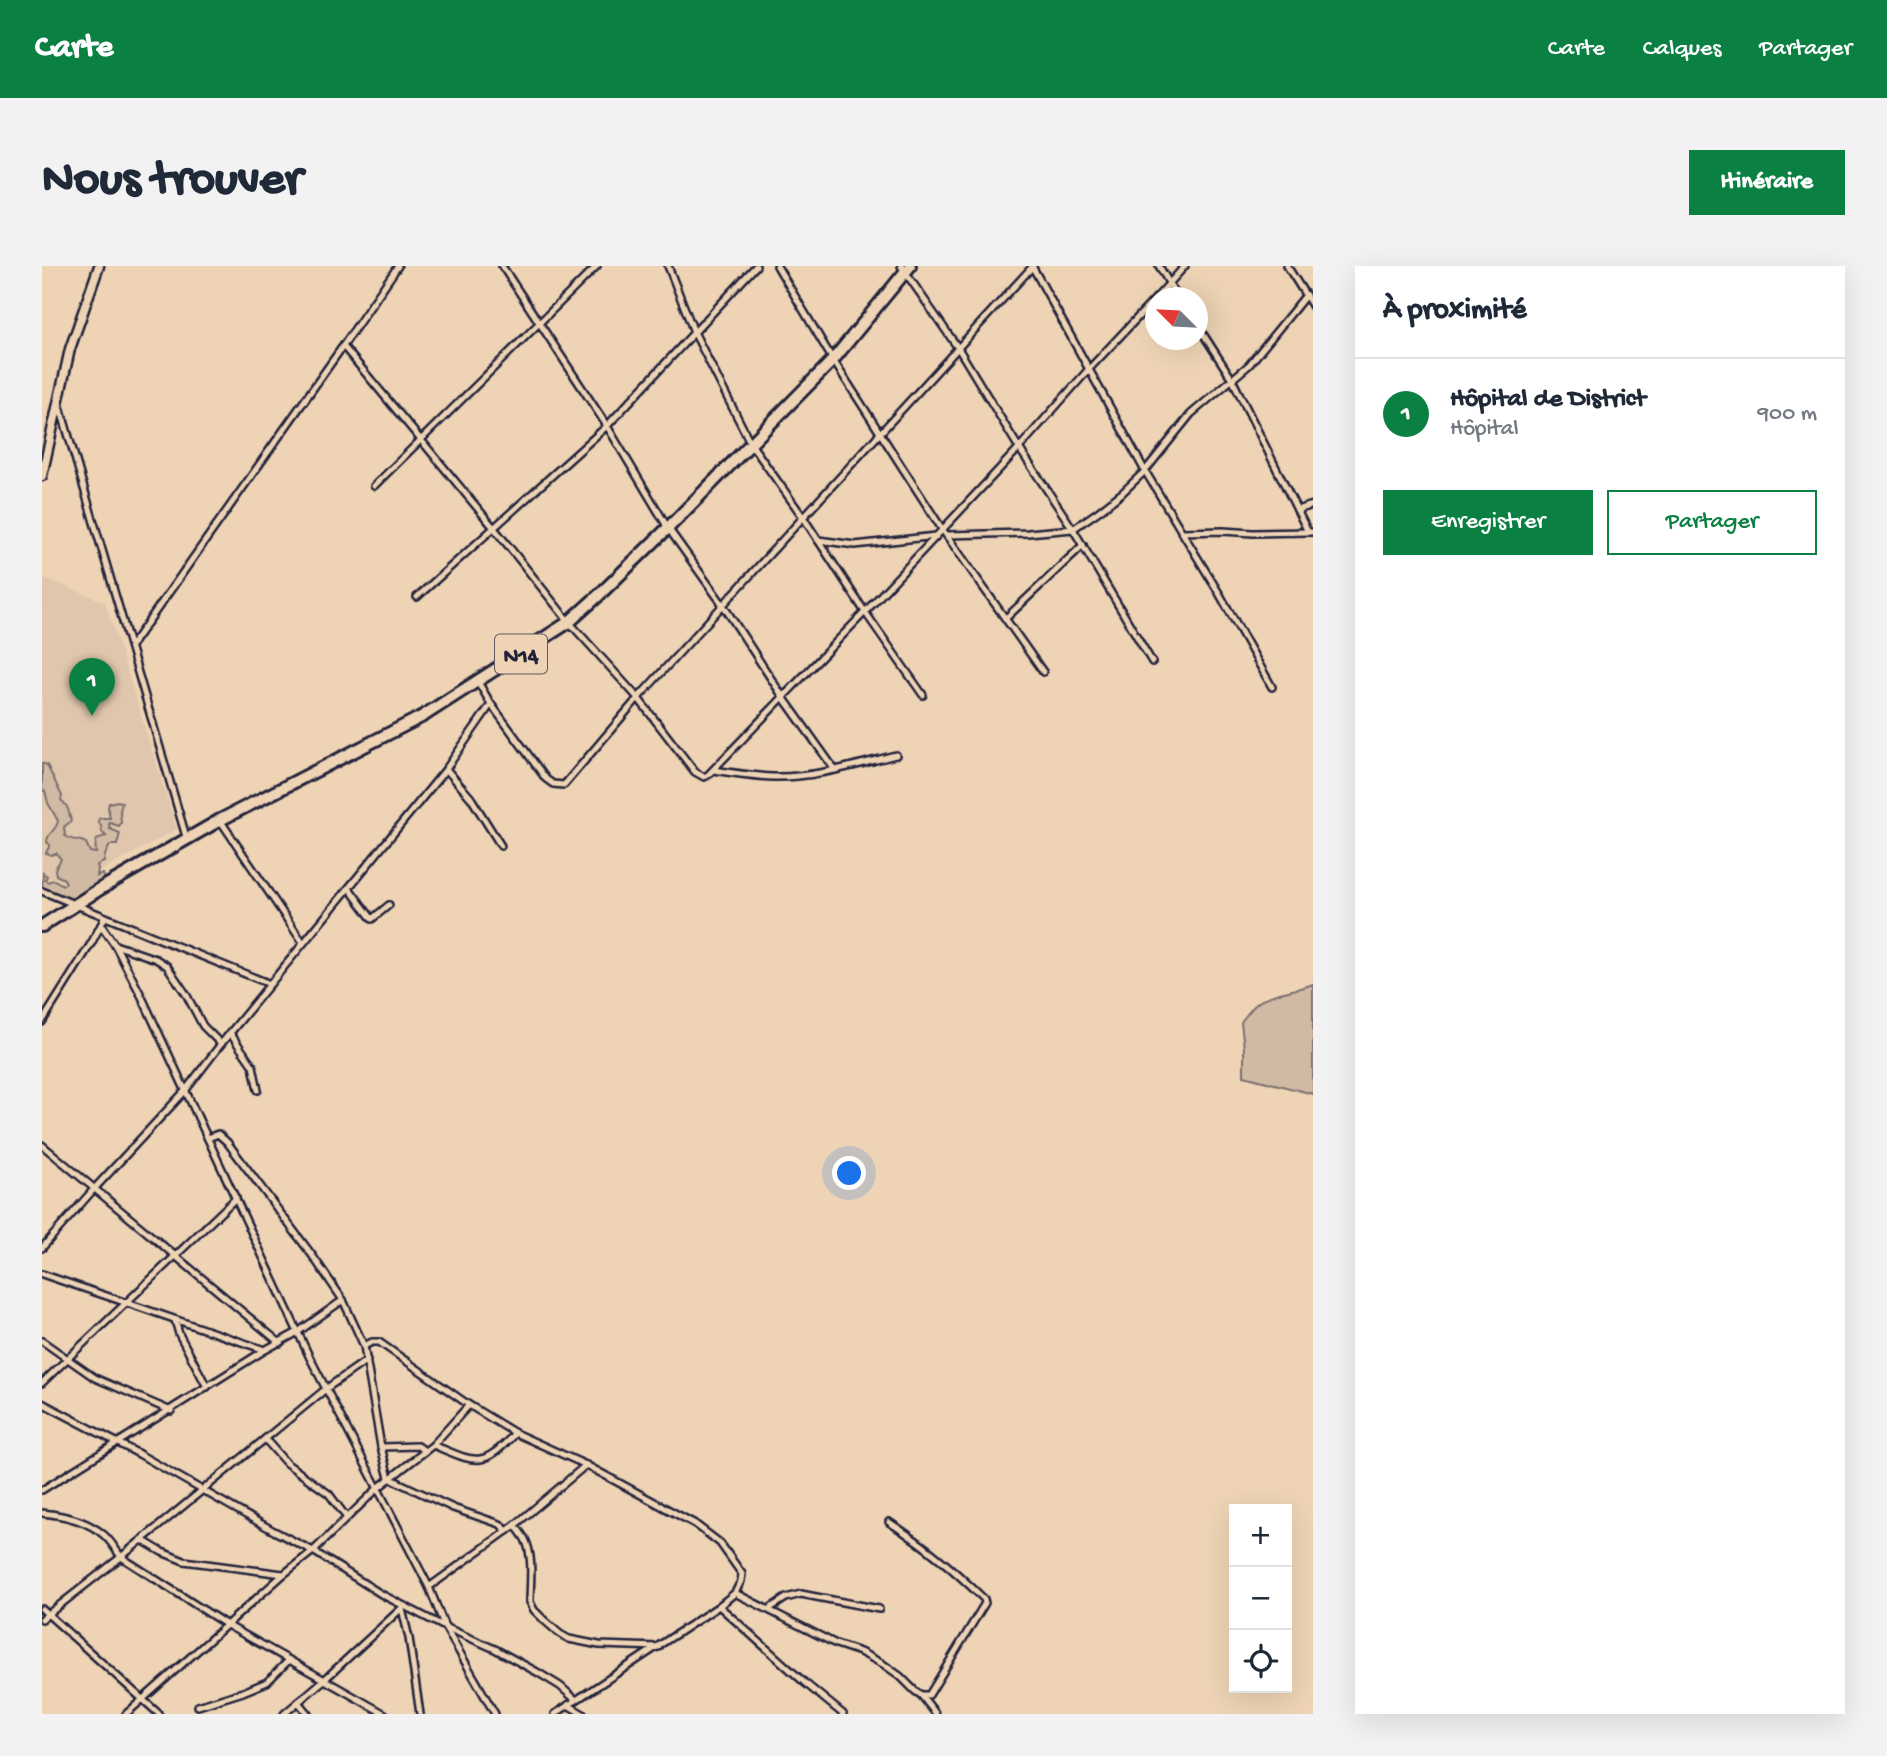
<!DOCTYPE html>
<html lang="fr">
<meta charset="utf-8">
<style>
body{margin:0;font-family:"Gochi Hand",sans-serif;background:#f2f2f3;color:#1f2937}
.controls{position:absolute;right:21px;bottom:21px;display:grid;overflow:hidden;border-radius:0px;box-shadow:0 7px 28px #0002}
.controls button{width:63px;height:63px;display:grid;place-items:center;padding:0;border:0;border-bottom:2px solid #e0e1e3;background:#fff;color:#1f2937;font:35px sans-serif}
.compass{position:absolute;left:1103px;top:21px;width:63px;height:63px;border-radius:50%;background:#fff;box-shadow:0 7px 28px #0002;rotate:294deg}
.you{position:absolute;left:808px;top:908px;width:24px;height:24px;margin:-18px;border:5px solid #fff;border-radius:50%;background:#1a73e8;box-shadow:0 0 0 10px #1a73e833}
.badge{display:grid;place-items:center;width:46px;height:46px;border-radius:50%;background:#0b8043;color:#fff;font-size:23px;font-weight:700}
.pin{position:absolute;translate:-50% -58px;filter:drop-shadow(0 2px 4px #0008)}
.pin::after{content:'';position:absolute;top:37px;width:24px;height:21px;background:inherit;clip-path:polygon(0 0,100% 0,50% 100%)}
.list{margin:0;padding:0;list-style:none}
h2{display:flex;justify-content:space-between;align-items:center;height:91px;margin:0;padding:0 28px;font-size:30px}
h2 small{font-size:23px;font-weight:400;color:#747a83}
.list li{display:grid;grid-template-columns:46px 1fr auto;gap:21px;align-items:center;box-sizing:border-box;height:112px;padding:0 28px;border-top:2px solid #e0e1e3}
.list b{display:block;font-size:26px;white-space:nowrap}
.list p{margin:0;font-size:23px;white-space:nowrap;color:#747a83}
.list em{font-size:23px;font-style:normal;color:#747a83}
.actions{display:flex;gap:14px;padding:21px 28px}
.actions a{flex:1;padding:16px 0;border:2px solid #0b8043;border-radius:0px;text-align:center;font-size:24px;color:#0b8043}
.actions .main{background:#0b8043;color:#fff}
.icon{flex:none;width:38px;height:38px;fill:none;stroke:currentColor;stroke-width:2;stroke-linecap:round;stroke-linejoin:round}
.map{position:relative;flex:none;width:1271px;height:1448px;overflow:hidden;border-radius:0px}
header{display:flex;align-items:center;gap:42px;box-sizing:border-box;height:98px;padding:0 35px;background:#0b8043;color:#fff}
header strong{font-size:33px}
nav{display:flex;gap:38px;margin-inline-start:auto;font-size:24px}
.intro{display:flex;align-items:center;justify-content:space-between;box-sizing:border-box;height:168px;padding:0 42px}
h1{margin:0;font-size:49px}
.button{padding:18px 32px;border-radius:0px;background:#0b8043;color:#fff;font-size:24px;font-weight:700}
main{display:flex;gap:42px;padding:0 42px}
aside{flex:1;background:#fff;border-radius:0px;box-shadow:0 7px 28px #0002}
.map>svg:first-child{display:block}
.built{fill:#dfc6ac}
.green{fill:#d1baa4;stroke:#7a6e70;stroke-width:2}
.lines{fill:none;stroke-linecap:round;stroke-linejoin:round}
.street-casing{stroke:#22223b;stroke-width:10}
.secondary-casing{stroke:#22223b;stroke-width:13}
.highway-casing{stroke:#22223b;stroke-width:16}
.street{stroke:#eed4b5;stroke-width:5}
.secondary{stroke:#eed4b5;stroke-width:8}
.highway{stroke:#eed4b5;stroke-width:10}
.labels{text-anchor:middle;stroke-width:7;stroke-linejoin:round;paint-order:stroke}
.shield{fill:#eed4b5;stroke:#5f5760;stroke-width:2}
.shield-label{font-size:23px;font-weight:bold;fill:#22223b}
</style>
<header>
<strong>Carte</strong>
<nav><a>Carte</a><a>Calques</a><a>Partager</a></nav>
</header>
<div class="intro"><h1>Nous trouver</h1><a class="button">Itinéraire</a></div>
<main>
<div class="map">
<svg width="1271" height="1448" viewBox="0 0 1271 1448">
<rect width="100%" height="100%" fill="#eed4b5"/>
<filter id="ink" filterUnits="userSpaceOnUse"><feTurbulence type="fractalNoise" baseFrequency=".0143" numOctaves="2"/><feDisplacementMap in="SourceGraphic" scale="14" xChannelSelector="R" yChannelSelector="G"/><feConvolveMatrix kernelMatrix="1 2 1 2 8 2 1 2 1" color-interpolation-filters="sRGB"/></filter>
<g filter="url(#ink)">
<polygon class="built" points="0,311 63,336 135,563 26,623 0,614"/>
<g class="green">
<path d="M0,497L5,499L20,530L19,534C27,541 26,544 29,555L22,561L23,570C30,575 37,573 44,577L48,586L54,587C53,577 52,572 64,570L60,566L59,560L56,555L58,552H68L66,541L67,537L75,535L80,536L78,545L79,557L77,560L68,557L67,558L68,563L78,567L75,579H68L63,589L62,596L55,599L56,603L55,610L61,608L63,614L39,638L24,634L21,630L0,623L1,607L5,610L3,614L5,616L12,614L21,619L24,617L22,613L14,609L13,603L19,593L14,587L9,589L4,587L8,579L5,576C5,567 15,564 16,555L6,537L3,525L0,524Z"/>
<path d="M1271,718V828L1202,810V782L1199,756C1203,751 1208,744 1213,739C1228,725 1253,726 1271,718Z"/>
</g>
<g class="lines">
<defs>
<g id="street">
<polyline points="356,0 301,80 452,262 527,356 596,432 653,506 662,511 666,509 823,346 977,182 1047,103 1114,32"/>
<polyline points="460,0 565,160 626,262 681,339 741,431 793,504"/>
<polyline points="626,0 652,66 709,178 761,251 823,346 881,429"/>
<polyline points="735,0 791,94 900,263 1001,406"/>
<polyline points="859,0 916,82 977,182 1031,263 1110,396"/>
<polyline points="990,0 1103,205 1177,327 1230,421"/>
<polyline points="1117,0 1136,32"/>
<polyline points="1245,0 1271,41"/>
<polyline points="1114,32 1143,0"/>
<polyline points="1156,60 1190,113 1266,266"/>
<polyline points="17,137 145,574"/>
<polyline points="332,220 555,0"/>
<polyline points="1255,244 1271,239"/>
<polyline points="1139,266 1181,265 1211,267 1271,266"/>
<polyline points="905,269 986,267 1031,263 1057,245 1080,227 1103,205 1149,148 1207,99 1264,29"/>
<polyline points="776,274 813,279 894,270"/>
<polyline points="375,331 565,160 714,0"/>
<polyline points="964,352 1041,279"/>
<polyline points="89,380 301,80"/>
<polyline points="436,416 449,438 504,513 511,518 522,519 596,432 991,0"/>
<polyline points="404,503 429,532 459,580"/>
<path d="M671,504C693,507 715,511 736,511C776,511 816,498 854,489"/>
<polyline points="178,554 261,677"/>
<polyline points="307,622 330,653 347,639"/>
<polyline points="0,625 228,718"/>
<polyline points="63,651 59,659 73,679 99,729 267,1090 387,1321 403,1361 453,1448"/>
<polyline points="73,679 114,693 125,700 144,728 161,760 179,778"/>
<polyline points="0,756 50,676 59,659"/>
<polyline points="188,767 211,800 216,824"/>
<polyline points="166,872 176,868 185,876 270,989 301,1034 322,1080 339,1181 347,1212 411,1242 458,1258 465,1265"/>
<polyline points="0,879 238,1077"/>
<polyline points="0,982 52,923 143,825 179,778 404,503 449,438"/>
<polyline points="0,1008 223,1084"/>
<polyline points="133,1054 137,1068 165,1121"/>
<polyline points="0,1075 53,1112 129,1145"/>
<polyline points="322,1080 330,1076 337,1076 427,1139 473,1167 544,1199 653,1258 678,1277 700,1308 699,1315 693,1327 677,1340 513,1448"/>
<polyline points="0,1117 194,932"/>
<polyline points="0,1137 97,1188 232,1265 271,1285 339,1328 403,1361 453,1383 495,1406 518,1420 534,1434"/>
<polyline points="223,1173 244,1197 287,1228 305,1252"/>
<path d="M391,1179C433,1196 440,1204 473,1167"/>
<polyline points="339,1181 376,1180 383,1185"/>
<polyline points="0,1224 223,1084 256,1066 301,1034"/>
<path d="M0,1247C21,1249 46,1255 62,1269C69,1275 74,1284 79,1291L185,1359L343,1448"/>
<path d="M473,1259C476,1263 480,1268 483,1273C492,1291 488,1316 488,1336L492,1344L503,1355L518,1368L527,1373L557,1379L617,1381"/>
<polyline points="100,1274 120,1286 142,1295 241,1308"/>
<polyline points="387,1321 473,1259 544,1199"/>
<path d="M693,1327L794,1378L818,1386L841,1398L858,1410L873,1425L879,1429H887L943,1337L942,1333C910,1302 884,1280 847,1256"/>
<polyline points="677,1340 763,1417 801,1448"/>
<polyline points="0,1343 117,1448"/>
<polyline points="360,1343 367,1372 378,1448"/>
<polyline points="727,1343 744,1332 759,1328 837,1343"/>
<polyline points="0,1353 79,1291 285,1122 325,1094"/>
<polyline points="879,1429 894,1448"/>
<polyline points="256,1436 266,1448"/>
<polyline points="526,1439 541,1448"/>
<polyline points="156,1440 201,1426 225,1416 247,1394"/>
<polyline points="84,1448 242,1308 271,1285 337,1221 391,1179 427,1139"/>
<polyline points="242,1448 282,1414 362,1340"/>
</g>
<polyline id="secondary" points="0,210 28,83 57,0"/>
<polyline id="highway" points="0,660 58,623 178,554 381,450 527,356 556,330 626,262 791,94 868,0"/>
</defs>
<use href="#street" class="street-casing"/>
<use href="#secondary" class="secondary-casing"/>
<use href="#highway" class="highway-casing"/>
<use href="#street" class="street"/>
<use href="#secondary" class="secondary"/>
<use href="#highway" class="highway"/>
</g>
</g>
<g class="labels">
<rect class="shield" x="453" y="368.5" width="52" height="39" rx="5"/>
<g class="shield-label">
<text x="479" y="396">N14</text>
</g>
</g>
</svg>
<div class="controls">
<button>+</button>
<button>−</button>
<button><svg class="icon" aria-label="locate" viewBox="0 0 24 24"><circle cx="12" cy="12" r="6"/><path d="M12 2v4M12 18v4M2 12h4M18 12h4"/></svg></button>
</div>
<svg class="compass" viewBox="-18 -18 36 36"><path d="M0-13l5 13h-10z" fill="#e53935"/><path d="M0 13l5-13h-10z" fill="#747a83"/></svg>
<div class="you"></div>
<div class="pin badge" style="left:50px;top:450px">1</div>
</div>
<aside>
<h2>À proximité<small></small></h2>
<ul class="list">
<li><span class="badge">1</span><div><b>Hôpital de District</b><p>Hôpital</p></div><em>900 m</em></li>
</ul>
<div class="actions"><a class="main">Enregistrer</a><a>Partager</a></div>
</aside>
</main>
